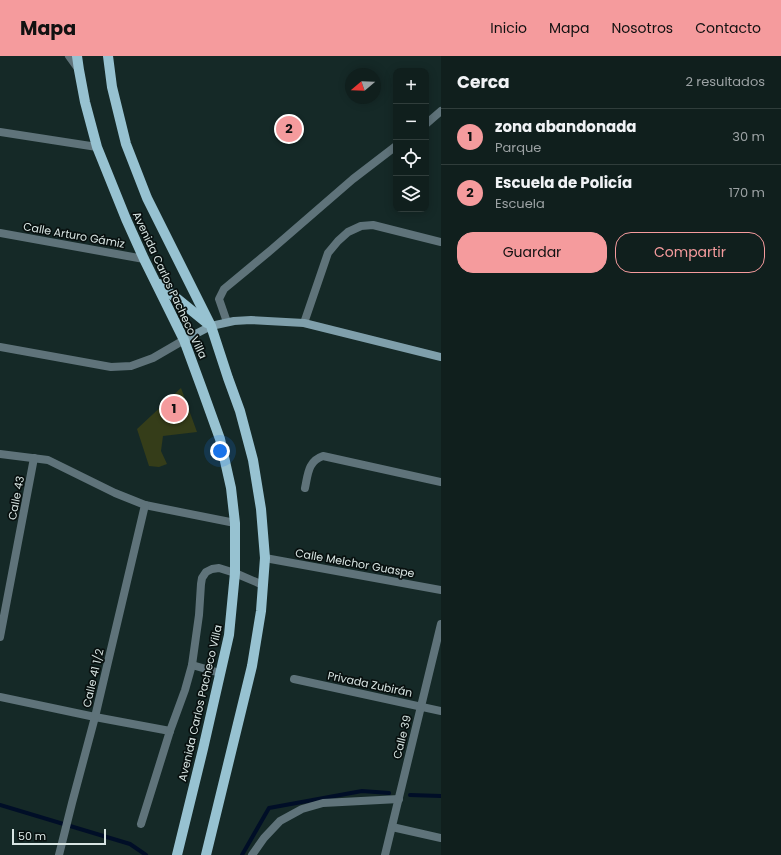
<!DOCTYPE html>
<html lang="es">
<meta charset="utf-8">
<style>
body{margin:0;font-family:Poppins,sans-serif;background:#1e2c2a;color:#f1f3f6}
.controls{position:absolute;right:12px;top:12px;display:grid;overflow:hidden;border-radius:8px;box-shadow:0 2px 10px #0003}
.controls button{width:36px;height:36px;display:grid;place-items:center;padding:0;border:0;border-bottom:1px solid #303d3b;background:#101f1d;color:#f1f3f6;font:20px sans-serif}
.compass{position:absolute;left:345px;top:12px;width:36px;height:36px;border-radius:50%;background:#101f1d;box-shadow:0 2px 10px #0003;rotate:251deg}
.scale{position:absolute;left:12px;bottom:10px;width:94px;box-sizing:border-box;padding-left:4px;border:2px solid #d8e5e3;border-top:0;font-size:11px;line-height:14px;white-space:nowrap;color:#d8e5e3;-webkit-text-stroke:3px #08100f;paint-order:stroke}
.you{position:absolute;left:220px;top:395px;width:14px;height:14px;margin:-10px;border:3px solid #fff;border-radius:50%;background:#1a73e8;box-shadow:0 0 0 6px #1a73e833}
.badge{display:grid;place-items:center;width:26px;height:26px;border-radius:50%;background:#f59b9d;color:#111;font-size:13px;font-weight:700}
.pin{position:absolute;translate:-50% -50%;border:2px solid #fff;box-shadow:0 1px 4px #0006}
.list{margin:0;padding:0;list-style:none}
h2{display:flex;justify-content:space-between;align-items:center;height:52px;margin:0;padding:0 16px;font-size:17px}
h2 small{font-size:13px;font-weight:400;color:#9ca2a4}
.list li{display:grid;grid-template-columns:26px 1fr auto;gap:12px;align-items:center;box-sizing:border-box;height:56px;padding:0 16px;border-top:1px solid #303d3b}
.list b{display:block;font-size:15px;white-space:nowrap}
.list p{margin:0;font-size:13px;white-space:nowrap;color:#9ca2a4}
.list em{font-size:13px;font-style:normal;color:#9ca2a4}
.actions{display:flex;gap:8px;padding:12px 16px}
.actions a{flex:1;padding:9px 0;border:1px solid #f59b9d;border-radius:16px;text-align:center;font-size:14px;color:#f59b9d}
.actions .main{background:#f59b9d;color:#111}
.icon{flex:none;width:22px;height:22px;fill:none;stroke:currentColor;stroke-width:2;stroke-linecap:round;stroke-linejoin:round}
.map{position:relative;flex:none;width:441px;height:799px;overflow:hidden}
header{display:flex;align-items:center;gap:24px;box-sizing:border-box;height:56px;padding:0 20px;background:#f59b9d;color:#111}
header strong{font-size:19px}
nav{display:flex;gap:22px;margin-inline-start:auto;font-size:14px}
main{display:flex}
aside{flex:1;background:#101f1d}
.map>svg:first-child{display:block}
.green{fill:#353d19}
.lines{fill:none;stroke-linecap:round;stroke-linejoin:round}
.stream{stroke:#000e27;stroke-width:4}
.minor{stroke:#5f737a;stroke-width:8}
.secondary{stroke:#7f9fab;stroke-width:8}
.primary{stroke:#97c2d1;stroke-width:10}
.labels{text-anchor:middle;stroke-width:3.5;stroke-linejoin:round;paint-order:stroke}
.street-label{font-size:11px;fill:#d8e5e3;stroke:#08100f}
</style>
<header>
<strong>Mapa</strong>
<nav><a>Inicio</a><a>Mapa</a><a>Nosotros</a><a>Contacto</a></nav>
</header>
<main>
<div class="map">
<svg width="441" height="799" viewBox="0 0 441 799">
<rect width="100%" height="100%" fill="#152927"/>
<polygon class="green" points="181,332 197,376 163,380 161,395 167,408 159,411 149,410 137,373"/>
<g class="lines">
<g class="stream">
<polyline points="410,739 441,740"/>
<polyline points="0,749 130,788 146,799"/>
<polyline points="242,799 269,752 362,735 389,737"/>
</g>
<g class="minor">
<polyline points="69,0 79,14"/>
<polyline points="426,68 441,55"/>
<polyline points="0,76 97,91"/>
<polyline points="0,177 144,203"/>
<polyline points="227,266 219,243 224,233 271,194 353,123 396,90"/>
<polyline points="304,267 328,197 338,185 348,176 361,170 373,169 441,186"/>
<polyline points="0,291 111,311 131,310 153,302 184,284"/>
<polyline points="0,398 48,404 115,437 145,449 235,467"/>
<path d="M305,432C308,418 308,405 323,400L441,426"/>
<polyline points="265,502 441,534"/>
<polyline points="0,581 34,402"/>
<polyline points="192,609 220,617"/>
<polyline points="294,623 441,655"/>
<polyline points="0,641 95,661 170,675"/>
<polyline points="141,768 170,675 185,634 192,609 199,559 201,528 202,522 206,516 212,513 219,512 235,517 263,529"/>
<polyline points="392,771 441,782"/>
<polyline points="59,799 72,747 95,661 145,449"/>
<polyline points="252,799 264,782 280,765 302,753 323,747 399,743"/>
<polyline points="385,799 441,568"/>
</g>
<polyline class="secondary" points="184,284 211,270 234,265 251,264 304,267 441,301"/>
<g class="primary">
<polyline points="77,0 79,14 85,46 97,91 126,163 144,203 184,284 202,333 220,383 231,432 235,467 235,517 229,579 203,693 177,799"/>
<polyline points="108,0 112,31 126,88 147,142 211,270 228,322 240,355 253,404 261,453 265,502 261,555 252,610 206,799"/>
<polyline points="159,228 207,267"/>
</g>
</g>
<g class="labels">
<g class="street-label">
<text transform="translate(74 179) rotate(10)" y="4">Calle Arturo Gámiz</text>
<text transform="translate(170 229) rotate(65)" y="4">Avenida Carlos Pacheco Villa</text>
<text transform="translate(16 442) rotate(-79)" y="4">Calle 43</text>
<text transform="translate(355 507) rotate(10)" y="4">Calle Melchor Guaspe</text>
<text transform="translate(93 622) rotate(-77)" y="4">Calle 41 1/2</text>
<text transform="translate(370 628) rotate(12)" y="4">Privada Zubirán</text>
<text transform="translate(200 647) rotate(-77)" y="4">Avenida Carlos Pacheco Villa</text>
<text transform="translate(402 681) rotate(-76)" y="4">Calle 39</text>
</g>
</g>
</svg>
<div class="controls">
<button>+</button>
<button>−</button>
<button><svg class="icon" aria-label="locate" viewBox="0 0 24 24"><circle cx="12" cy="12" r="6"/><path d="M12 2v4M12 18v4M2 12h4M18 12h4"/></svg></button>
<button><svg class="icon" aria-label="layers" viewBox="0 0 24 24"><path d="M12 4l9 5-9 5-9-5zM3 14l9 5 9-5"/></svg></button>
</div>
<svg class="compass" viewBox="-18 -18 36 36"><path d="M0-13l5 13h-10z" fill="#e53935"/><path d="M0 13l5-13h-10z" fill="#9ca2a4"/></svg>
<div class="scale">50 m</div>
<div class="you"></div>
<div class="pin badge" style="left:174px;top:353px">1</div>
<div class="pin badge" style="left:289px;top:73px">2</div>
</div>
<aside>
<h2>Cerca<small>2 resultados</small></h2>
<ul class="list">
<li><span class="badge">1</span><div><b>zona abandonada</b><p>Parque</p></div><em>30 m</em></li>
<li><span class="badge">2</span><div><b>Escuela de Policía</b><p>Escuela</p></div><em>170 m</em></li>
</ul>
<div class="actions"><a class="main">Guardar</a><a>Compartir</a></div>
</aside>
</main>
